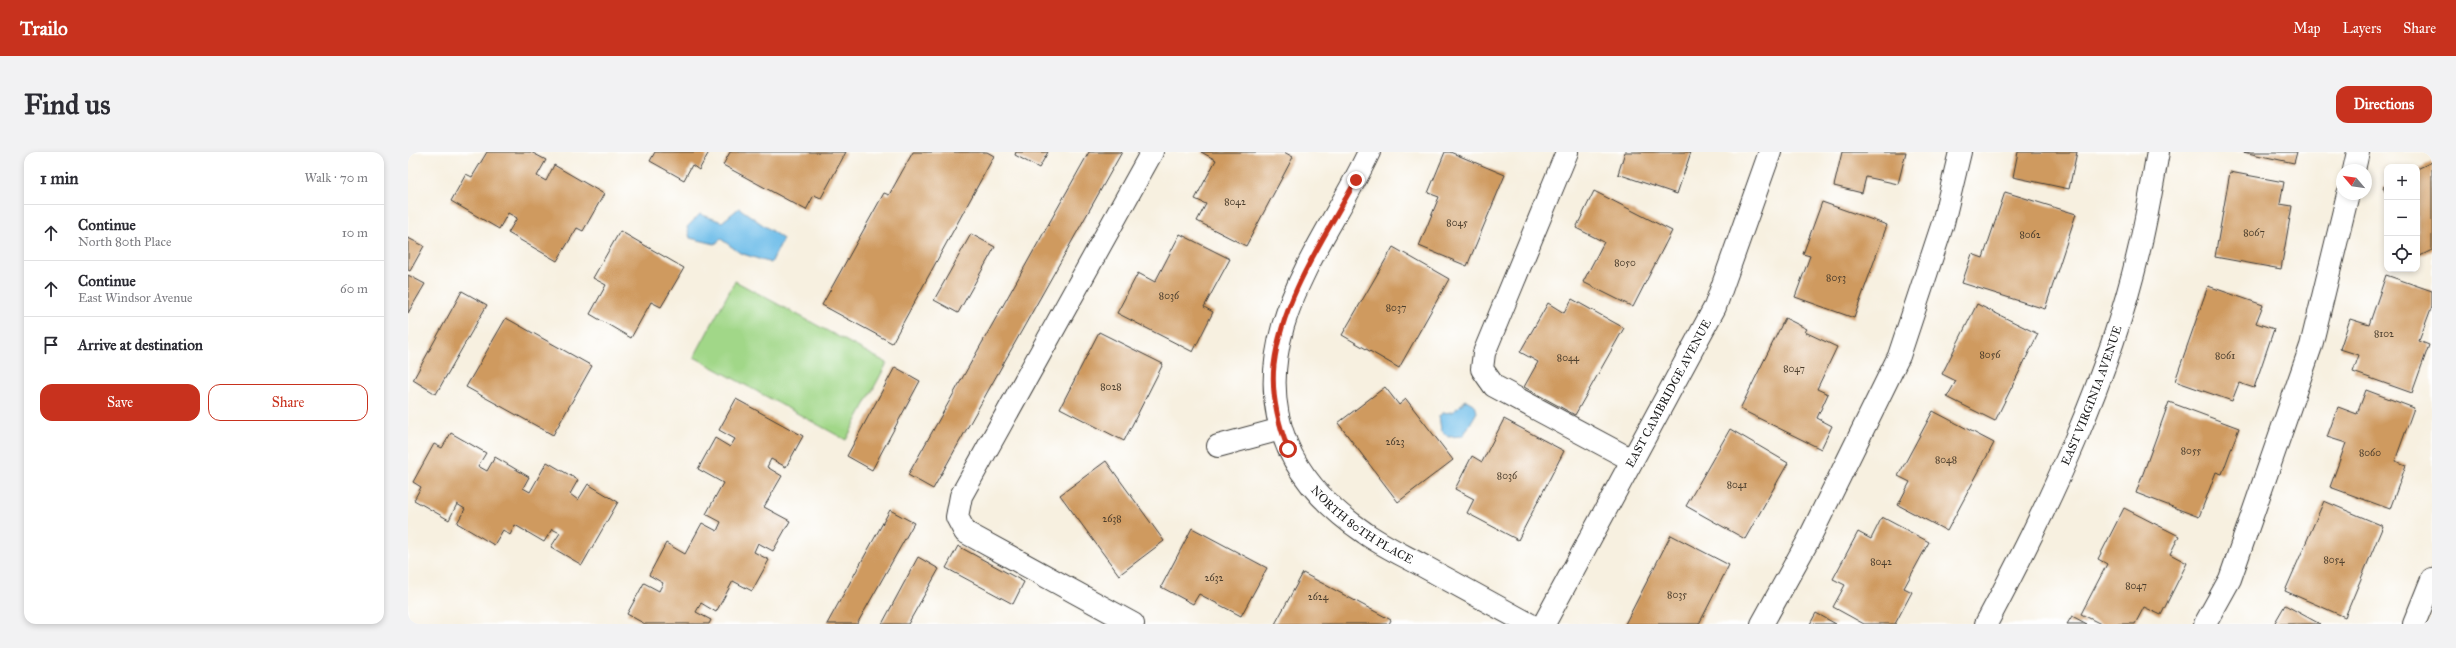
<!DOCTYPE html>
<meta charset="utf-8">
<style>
body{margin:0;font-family:"IM FELL Great Primer",serif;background:#f2f2f3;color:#2b2b33}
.controls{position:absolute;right:12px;top:12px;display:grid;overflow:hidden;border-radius:8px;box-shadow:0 2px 6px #0003}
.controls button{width:36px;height:36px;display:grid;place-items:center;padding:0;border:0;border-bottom:1px solid #e1e1e2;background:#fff;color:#2b2b33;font:20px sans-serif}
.compass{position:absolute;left:1928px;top:12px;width:36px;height:36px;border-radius:50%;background:#fff;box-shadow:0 2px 6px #0003;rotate:299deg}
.stop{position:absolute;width:12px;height:12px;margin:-9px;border:3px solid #c8321e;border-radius:50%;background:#fff}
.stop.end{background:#c8321e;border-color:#fff;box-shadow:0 1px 4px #0008}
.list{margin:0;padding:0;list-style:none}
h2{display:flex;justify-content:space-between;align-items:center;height:52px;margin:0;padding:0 16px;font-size:17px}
h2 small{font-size:13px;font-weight:400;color:#7c7c81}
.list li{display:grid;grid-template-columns:26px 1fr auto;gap:12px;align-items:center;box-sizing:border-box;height:56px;padding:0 16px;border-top:1px solid #e1e1e2}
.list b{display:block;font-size:15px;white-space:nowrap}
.list p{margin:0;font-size:13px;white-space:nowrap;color:#7c7c81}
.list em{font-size:13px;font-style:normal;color:#7c7c81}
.actions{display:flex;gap:8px;padding:12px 16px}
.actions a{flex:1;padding:9px 0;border:1px solid #c8321e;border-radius:12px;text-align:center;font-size:14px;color:#c8321e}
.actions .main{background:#c8321e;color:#fff}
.icon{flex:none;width:22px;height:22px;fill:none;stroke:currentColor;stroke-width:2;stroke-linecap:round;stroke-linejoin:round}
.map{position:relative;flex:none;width:2024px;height:472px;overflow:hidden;border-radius:12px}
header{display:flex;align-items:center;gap:24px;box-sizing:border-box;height:56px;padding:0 20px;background:#c8321e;color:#fff}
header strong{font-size:19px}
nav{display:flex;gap:22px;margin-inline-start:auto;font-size:14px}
.intro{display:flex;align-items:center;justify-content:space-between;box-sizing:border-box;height:96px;padding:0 24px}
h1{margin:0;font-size:28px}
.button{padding:10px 18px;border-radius:12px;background:#c8321e;color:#fff;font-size:14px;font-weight:700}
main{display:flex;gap:24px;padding:0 24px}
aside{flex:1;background:#fff;border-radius:12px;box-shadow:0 2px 6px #0003}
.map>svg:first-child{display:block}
.green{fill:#a1d788;stroke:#5e7a52}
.water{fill:#6ebde9;stroke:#456c82}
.building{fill:#cf9a5e}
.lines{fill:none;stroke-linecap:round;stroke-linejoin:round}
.minor-casing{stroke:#3d3c39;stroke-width:24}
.minor{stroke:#fff;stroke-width:22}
.route{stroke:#c8321e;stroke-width:5}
.labels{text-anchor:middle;stroke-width:3;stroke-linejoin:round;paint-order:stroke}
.number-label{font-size:10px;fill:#493c2c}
.street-label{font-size:12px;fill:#1c1c1c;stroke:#fff}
</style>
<header>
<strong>Trailo</strong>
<nav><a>Map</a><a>Layers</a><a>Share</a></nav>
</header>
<div class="intro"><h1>Find us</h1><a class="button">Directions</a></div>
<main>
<aside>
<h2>1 min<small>Walk · 70 m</small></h2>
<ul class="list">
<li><svg class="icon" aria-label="ahead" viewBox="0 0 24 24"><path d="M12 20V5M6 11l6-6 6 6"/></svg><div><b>Continue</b><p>North 80th Place</p></div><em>10 m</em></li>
<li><svg class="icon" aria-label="ahead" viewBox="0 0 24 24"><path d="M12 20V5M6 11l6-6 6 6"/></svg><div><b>Continue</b><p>East Windsor Avenue</p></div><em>60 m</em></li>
<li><svg class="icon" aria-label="arrive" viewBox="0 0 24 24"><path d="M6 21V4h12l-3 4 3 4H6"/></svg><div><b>Arrive at destination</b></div></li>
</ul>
<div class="actions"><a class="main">Save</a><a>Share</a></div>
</aside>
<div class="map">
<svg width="2024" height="472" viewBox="0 0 2024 472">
<rect width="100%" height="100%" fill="#fff"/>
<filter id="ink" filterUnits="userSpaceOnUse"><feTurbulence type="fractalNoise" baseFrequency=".025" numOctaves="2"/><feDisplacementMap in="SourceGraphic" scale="8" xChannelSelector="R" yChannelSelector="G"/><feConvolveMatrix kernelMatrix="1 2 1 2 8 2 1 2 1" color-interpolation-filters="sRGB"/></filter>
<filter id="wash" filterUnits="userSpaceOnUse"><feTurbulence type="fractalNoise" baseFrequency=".012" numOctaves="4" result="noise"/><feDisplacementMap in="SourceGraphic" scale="16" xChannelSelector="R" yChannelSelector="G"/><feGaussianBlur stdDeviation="0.9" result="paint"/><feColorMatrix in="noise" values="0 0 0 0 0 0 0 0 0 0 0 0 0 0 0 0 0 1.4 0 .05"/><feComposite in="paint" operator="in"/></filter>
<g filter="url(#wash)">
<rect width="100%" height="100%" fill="#f7f0e0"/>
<polygon class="green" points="327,129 479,211 438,288 286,205"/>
<g class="water">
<polygon points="331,56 375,87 363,111 332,101 313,87 307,92 282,86 279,75 292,62 314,70"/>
<polygon points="1058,248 1067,253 1069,260 1055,284 1040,285 1033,278 1031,264 1035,261 1044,260"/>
</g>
<g id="blocks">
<g class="building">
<polygon points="79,0 123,0 138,8 129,24 138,29 146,13 196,42 175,79 169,76 149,109 100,81 109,66 100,61 91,77 43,49 58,22 64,25"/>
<polygon points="247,0 301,0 291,18 284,13 276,28 242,9"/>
<polygon points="322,0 438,0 413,46 406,43 398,58 315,13"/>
<polygon points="505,0 579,0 586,4 484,191 414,153 476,41 481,43"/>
<polygon points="608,0 640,0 631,16 607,3"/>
<polygon points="681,0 714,0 525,337 500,323"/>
<polygon points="793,0 876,0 885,5 838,94 789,69 798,52 787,47 808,8"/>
<polygon points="1037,0 1042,0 1097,23 1059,114 1011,94 1031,45 1020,41"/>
<polygon points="1217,0 1283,0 1269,42 1210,22"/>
<polygon points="1434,0 1498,0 1490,32 1458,25 1454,41 1426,34"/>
<polygon points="1610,0 1669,0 1661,37 1605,25"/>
<polygon points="1835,0 1889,0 1886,11"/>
<polygon points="2024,10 2024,98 2010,105 2009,17"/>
<polygon points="1822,20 1876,30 1872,52 1884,54 1873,117 1807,105"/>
<polygon points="1979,33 1979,44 1975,35"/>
<polygon points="1186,39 1264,79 1225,155 1175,130 1196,90 1168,76"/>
<polygon points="1597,40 1668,62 1637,157 1554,131 1564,102 1575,106"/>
<polygon points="1414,50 1479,73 1446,166 1387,145 1402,104 1395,102"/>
<polygon points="212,79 276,116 253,155 243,150 223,186 182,162 198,133 185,126"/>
<polygon points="563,82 587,95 550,161 526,148"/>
<polygon points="772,82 822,107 796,155 805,160 785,200 709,161 730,121 747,130"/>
<polygon points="0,86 16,94 2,119 0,118"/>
<polygon points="985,95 1041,127 991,216 934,183"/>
<polygon points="0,123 17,132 0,161"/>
<polygon points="1978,123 2024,139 2024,154 2011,189 2021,193 2004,241 1945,220 1951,203 1932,197 1942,167 1961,173"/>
<polygon points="1800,134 1855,153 1848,171 1866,177 1846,236 1831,231 1824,249 1767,229"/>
<polygon points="54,139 79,153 28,242 5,228"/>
<polygon points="1164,147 1216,176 1167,263 1116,235 1130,210 1112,200 1140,151 1156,161"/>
<polygon points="1569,152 1630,182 1587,269 1539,245 1548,229 1534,222"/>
<polygon points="98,166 184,214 145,283 58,235"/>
<polygon points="1377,166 1399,177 1397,180 1429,195 1409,237 1420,242 1409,266 1424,274 1413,297 1332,257"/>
<polygon points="691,180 755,212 716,289 652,256"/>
<polygon points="487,215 512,229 464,318 439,304"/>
<polygon points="977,235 991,253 998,247 1045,308 990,350 930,271"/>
<polygon points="1958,238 2006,256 1987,309 1998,313 1982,357 1922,335 1938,291 1919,285 1930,255 1949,262"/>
<polygon points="328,247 395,284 378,315 363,307 359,315 374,324 356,355 382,369 365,399 350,391 346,400 361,408 344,439 325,429 308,460 293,451 288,460 303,468 301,472 237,472 219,462 236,431 251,439 255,431 241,423 258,391 277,402 294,371 309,379 313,370 298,362 315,331 290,317 307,286 322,295 327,287 311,278"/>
<polygon points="1761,250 1831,276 1814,322 1808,320 1791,365 1728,341"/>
<polygon points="1525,259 1586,291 1539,379 1490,353 1502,330 1490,324"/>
<polygon points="1096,267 1156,299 1110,388 1059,361 1066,347 1047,337 1064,304 1074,310"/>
<polygon points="1322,277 1380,311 1337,387 1278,354"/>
<polygon points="43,281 78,301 70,314 79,319 87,305 121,325 115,336 122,340 139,310 170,328 162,342 170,348 180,332 210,350 174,413 143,395 152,381 144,377 136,390 107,373 102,383 95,378 86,393 49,371 57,357 49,352 41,368 6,348 13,335 5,330 26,292 34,296"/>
<polygon points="698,309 756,389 711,423 652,343"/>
<polygon points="1916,349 1975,374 1937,465 1877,439"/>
<polygon points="1716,356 1771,384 1762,402 1779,411 1753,463 1736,455 1727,472 1693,472 1673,462 1699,412 1690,407"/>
<polygon points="482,358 506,371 449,472 419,472"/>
<polygon points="1474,365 1521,390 1496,436 1504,440 1487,472 1456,472 1425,455 1437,433 1425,427 1450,380 1463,387"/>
<polygon points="784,376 859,416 833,464 791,442 785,452 753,435"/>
<polygon points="1263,383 1321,413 1291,472 1217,472"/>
<polygon points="550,394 616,430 605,452 538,416"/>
<polygon points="510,405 531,417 500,472 474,472"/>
<polygon points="895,421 983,468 981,472 867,472"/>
<polygon points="1877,453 1912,472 1866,472"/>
<polygon points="1408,461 1428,472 1402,472"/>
<polygon points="1664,464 1679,472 1659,472"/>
</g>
</g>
</g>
<g filter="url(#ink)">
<use href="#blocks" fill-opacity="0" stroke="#3d3c39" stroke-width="1"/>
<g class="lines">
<defs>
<g id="minor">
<path id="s1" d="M961,0C934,58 893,112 875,174C850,263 882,330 957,381C975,394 997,404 1017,415C1052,434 1087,453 1121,472"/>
<polyline points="1159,0 1076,201 1074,217 1086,234 1224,308"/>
<polyline points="1946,18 1950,0"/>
<polyline points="810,294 873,277"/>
<polyline points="725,472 557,380 549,365 553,344 744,0"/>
<path id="s2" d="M1136,472L1307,155L1362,0"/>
<polyline points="1354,472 1400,389 1491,204 1535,71 1552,0"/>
<path id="s3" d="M1578,472C1640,356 1701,227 1731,98C1739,66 1744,33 1750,0"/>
<polyline points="1797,472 1822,427 1903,194 1940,42"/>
<polyline points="2006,472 2024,427"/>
</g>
</defs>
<use href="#minor" class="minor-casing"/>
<use href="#minor" class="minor"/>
</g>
</g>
<g class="lines" filter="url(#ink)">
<path class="route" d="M880,297C870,271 863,242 866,213C874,146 917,85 948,28"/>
</g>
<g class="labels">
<g class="number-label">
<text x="827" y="53">8042</text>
<text x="1049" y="74">8045</text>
<text x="1846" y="84">8067</text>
<text x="1622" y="86">8062</text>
<text x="1217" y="114">8050</text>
<text x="1428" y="129">8053</text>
<text x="761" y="147">8036</text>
<text x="988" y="159">8037</text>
<text x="1976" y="185">8102</text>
<text x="1582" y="206">8056</text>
<text x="1817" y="207">8061</text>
<text x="1160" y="209">8044</text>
<text x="1386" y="220">8047</text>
<text x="703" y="238">8028</text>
<text x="987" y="293">2623</text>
<text x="1783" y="302">8055</text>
<text x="1962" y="304">8060</text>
<text x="1538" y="311">8048</text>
<text x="1099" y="327">8036</text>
<text x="1329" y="336">8041</text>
<text x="704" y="370">2638</text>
<text x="1926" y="411">8054</text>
<text x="1473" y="413">8042</text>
<text x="806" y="429">2632</text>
<text x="1728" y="437">8047</text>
<text x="1269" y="446">8035</text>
<text x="910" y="448">2624</text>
</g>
<g class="street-label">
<text dy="4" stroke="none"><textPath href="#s2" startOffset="262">EAST CAMBRIDGE AVENUE</textPath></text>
<text dy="4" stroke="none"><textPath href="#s3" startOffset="252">EAST VIRGINIA AVENUE</textPath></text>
<text dy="4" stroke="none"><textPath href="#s1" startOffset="428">NORTH 80TH PLACE</textPath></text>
</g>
</g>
</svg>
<div class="controls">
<button>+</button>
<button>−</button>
<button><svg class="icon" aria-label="locate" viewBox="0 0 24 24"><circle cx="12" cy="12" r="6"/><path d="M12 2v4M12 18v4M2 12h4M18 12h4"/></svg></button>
</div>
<svg class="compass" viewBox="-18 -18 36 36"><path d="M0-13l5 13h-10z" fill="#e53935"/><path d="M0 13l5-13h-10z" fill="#7c7c81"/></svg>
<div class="stop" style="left:880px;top:297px"></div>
<div class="stop end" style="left:948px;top:28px"></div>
</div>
</main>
